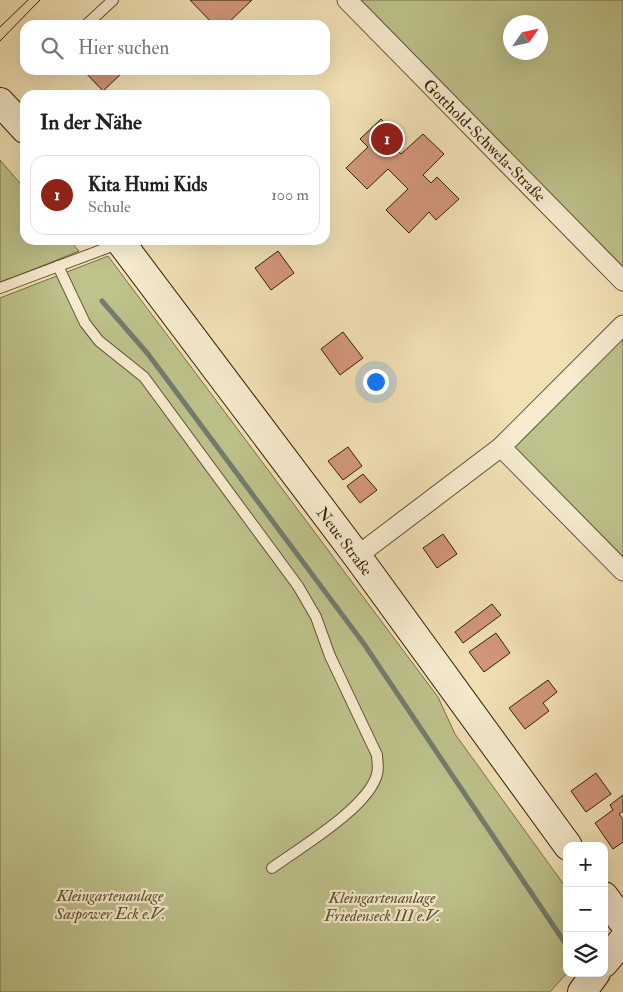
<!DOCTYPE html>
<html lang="de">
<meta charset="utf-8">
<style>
body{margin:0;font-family:"IM FELL Double Pica",serif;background:#f6f6f6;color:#222}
.controls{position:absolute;right:15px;bottom:15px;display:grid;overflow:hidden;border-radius:10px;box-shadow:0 5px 20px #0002}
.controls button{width:45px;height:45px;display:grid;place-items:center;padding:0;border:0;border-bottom:1px solid #e0e0e0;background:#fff;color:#222;font:25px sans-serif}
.compass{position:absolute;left:503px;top:15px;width:45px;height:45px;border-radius:50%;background:#fff;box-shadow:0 5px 20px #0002;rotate:56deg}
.you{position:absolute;left:375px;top:381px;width:18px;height:18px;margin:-12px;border:4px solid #fff;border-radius:50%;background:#1a73e8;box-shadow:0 0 0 8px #1a73e833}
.badge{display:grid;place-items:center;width:32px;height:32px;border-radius:50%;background:#8f2418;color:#fff;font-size:16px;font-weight:700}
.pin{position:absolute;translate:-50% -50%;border:2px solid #fff;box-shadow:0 1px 5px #0006}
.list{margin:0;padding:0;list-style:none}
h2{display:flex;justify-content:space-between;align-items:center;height:65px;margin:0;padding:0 20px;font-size:21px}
h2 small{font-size:16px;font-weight:400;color:#767676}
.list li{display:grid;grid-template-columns:32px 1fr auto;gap:15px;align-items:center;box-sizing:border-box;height:80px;margin:0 10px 10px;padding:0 10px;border:1px solid #e0e0e0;border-radius:15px}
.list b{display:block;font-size:19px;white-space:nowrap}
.list p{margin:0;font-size:16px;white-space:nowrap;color:#767676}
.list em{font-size:16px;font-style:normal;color:#767676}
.icon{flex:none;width:28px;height:28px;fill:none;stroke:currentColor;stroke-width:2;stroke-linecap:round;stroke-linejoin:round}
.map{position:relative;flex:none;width:623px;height:992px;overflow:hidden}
.search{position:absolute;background:#fff;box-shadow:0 5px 20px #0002;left:20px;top:20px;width:310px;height:55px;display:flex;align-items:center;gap:12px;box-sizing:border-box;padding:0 18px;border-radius:15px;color:#767676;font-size:19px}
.panel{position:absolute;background:#fff;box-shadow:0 5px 20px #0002;left:20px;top:90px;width:310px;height:155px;border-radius:15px}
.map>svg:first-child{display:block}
.green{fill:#bec28b;stroke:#787047;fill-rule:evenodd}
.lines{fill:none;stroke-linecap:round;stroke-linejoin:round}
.stream{stroke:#737c6f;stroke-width:5}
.building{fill:#d3977b;stroke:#321e03}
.lane-casing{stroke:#624f30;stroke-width:12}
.street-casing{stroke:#624f30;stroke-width:21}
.secondary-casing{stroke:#321e03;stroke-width:30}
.lane{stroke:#f7eccf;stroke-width:10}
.street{stroke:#f7eccf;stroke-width:19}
.secondary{stroke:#f7eccf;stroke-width:28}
.tram{stroke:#321e03;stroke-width:1}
.labels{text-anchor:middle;stroke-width:4.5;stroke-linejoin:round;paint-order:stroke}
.street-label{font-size:16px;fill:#321e03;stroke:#f7eccf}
.park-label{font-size:16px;font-style:italic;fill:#5c4f2c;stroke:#f7eccf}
</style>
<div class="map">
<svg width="623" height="992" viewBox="0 0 623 992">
<rect width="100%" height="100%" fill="#f2e1b5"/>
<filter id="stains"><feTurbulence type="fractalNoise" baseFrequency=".004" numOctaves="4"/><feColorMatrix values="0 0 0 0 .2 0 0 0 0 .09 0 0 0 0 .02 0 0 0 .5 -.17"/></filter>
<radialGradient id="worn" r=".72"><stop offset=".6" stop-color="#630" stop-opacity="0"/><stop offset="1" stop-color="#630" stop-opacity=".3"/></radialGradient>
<g class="green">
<path d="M359,0H623V267ZM510,22H540V52H510Z"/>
<polygon points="0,160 25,189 25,240 69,240 79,251 0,283"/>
<polygon points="108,256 438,697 455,734 562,882 567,890 567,973 550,992 0,992 0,298"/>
<polygon points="623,337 623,563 509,447"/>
</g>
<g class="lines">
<polyline class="stream" points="102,301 148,354 364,644 567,946"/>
</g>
<g class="building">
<polygon points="190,0 252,0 226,25 214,25"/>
<polygon points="83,70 125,70 103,91"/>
<polygon points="381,119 401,139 393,146 401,154 423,134 444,154 423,175 431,183 437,177 459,199 436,220 429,212 409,233 386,210 408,189 388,169 367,189 346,168 368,147 360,139"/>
<polygon points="278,251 294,273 271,290 255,268"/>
<polygon points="343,332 363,358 340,375 321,349"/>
<polygon points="348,447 362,466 343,480 328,461"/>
<polygon points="363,474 377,490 360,503 347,486"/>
<polygon points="443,534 457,554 437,568 423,548"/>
<polygon points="492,604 501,615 463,643 455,632"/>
<polygon points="496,633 510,653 484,672 469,652"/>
<polygon points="548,680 557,692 543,703 549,711 525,729 509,708"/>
<polygon points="596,773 611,794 586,812 571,791"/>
<polygon points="623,795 623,811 619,814 623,819 623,842 613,849 595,823 613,810 610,805"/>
</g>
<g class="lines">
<defs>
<g id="lane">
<polyline points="86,25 113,0"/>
<path d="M58,266L85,323L99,341L144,377L298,586L316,617L330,656L377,755C377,761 379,768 377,774C369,807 301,847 272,868"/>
<polyline points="0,288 120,243"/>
</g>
<g id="street">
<polyline points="347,0 623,281"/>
<polyline points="501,447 623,571"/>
<polyline points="357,556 501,447 623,325"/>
</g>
<g id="secondary">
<polyline points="0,102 25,129"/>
<polyline points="119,240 357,556 568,846"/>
<polyline points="604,896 623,922"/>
<polyline points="604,963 623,940"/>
<polyline points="582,992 596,973"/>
</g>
</defs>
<use href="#lane" class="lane-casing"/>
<use href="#street" class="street-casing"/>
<use href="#secondary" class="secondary-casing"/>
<use href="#lane" class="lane"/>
<use href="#street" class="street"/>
<use href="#secondary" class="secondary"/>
<g class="tram">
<polyline points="0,27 28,0"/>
<polyline points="0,41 40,0"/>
</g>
</g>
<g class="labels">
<g class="street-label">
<text transform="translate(485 140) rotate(45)" y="6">Gotthold-Schwela-Straße</text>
<text transform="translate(345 541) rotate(53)" y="6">Neue Straße</text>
</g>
<g class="park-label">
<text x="110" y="901">Kleingartenanlage<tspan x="110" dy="18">Saspower Eck e.V.</tspan></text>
<text x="382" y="903">Kleingartenanlage<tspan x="382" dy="18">Friedenseck III e.V.</tspan></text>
</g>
</g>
<rect width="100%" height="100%" filter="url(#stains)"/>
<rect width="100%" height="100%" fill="url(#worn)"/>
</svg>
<div class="controls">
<button>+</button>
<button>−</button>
<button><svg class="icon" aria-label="layers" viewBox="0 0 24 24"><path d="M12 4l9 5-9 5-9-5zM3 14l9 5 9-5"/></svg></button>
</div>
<svg class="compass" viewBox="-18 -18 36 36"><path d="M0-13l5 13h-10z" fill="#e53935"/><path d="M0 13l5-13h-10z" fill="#767676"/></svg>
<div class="you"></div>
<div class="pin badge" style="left:387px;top:139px">1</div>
<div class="search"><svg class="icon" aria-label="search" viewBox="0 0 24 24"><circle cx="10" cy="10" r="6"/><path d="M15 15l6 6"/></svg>Hier suchen</div>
<section class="panel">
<h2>In der Nähe<small></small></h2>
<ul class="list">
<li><span class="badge">1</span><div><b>Kita Humi Kids</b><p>Schule</p></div><em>100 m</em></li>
</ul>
</section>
</div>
